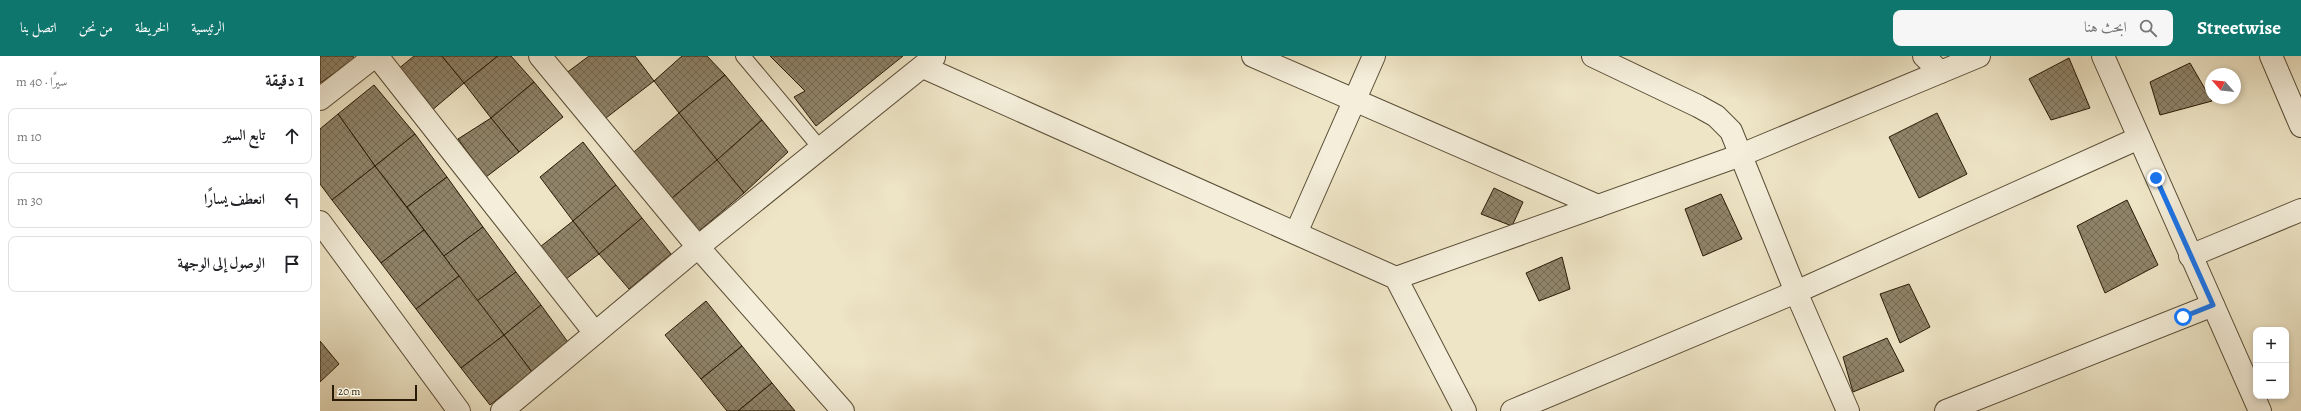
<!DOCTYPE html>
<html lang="ar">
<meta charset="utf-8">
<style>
body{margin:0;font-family:Alegreya,Amiri,serif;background:#f6f6f6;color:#202124;direction:rtl}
.controls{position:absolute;right:12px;bottom:12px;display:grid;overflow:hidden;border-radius:8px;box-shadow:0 2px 6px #0003}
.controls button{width:36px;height:36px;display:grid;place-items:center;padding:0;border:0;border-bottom:1px solid #e0e0e0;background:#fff;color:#202124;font:20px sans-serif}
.compass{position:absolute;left:1885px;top:12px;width:36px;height:36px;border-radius:50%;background:#fff;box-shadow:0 2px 6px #0003;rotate:298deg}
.scale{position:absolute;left:12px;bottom:10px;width:85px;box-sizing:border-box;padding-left:4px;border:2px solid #291a06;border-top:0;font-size:11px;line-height:14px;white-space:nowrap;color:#291a06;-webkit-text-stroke:3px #f4eeda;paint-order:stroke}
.stop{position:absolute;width:12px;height:12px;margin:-9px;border:3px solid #1a73e8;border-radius:50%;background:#fff}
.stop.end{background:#1a73e8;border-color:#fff;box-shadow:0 1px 4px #0008}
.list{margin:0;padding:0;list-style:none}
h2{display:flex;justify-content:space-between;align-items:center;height:52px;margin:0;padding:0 16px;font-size:17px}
h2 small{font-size:13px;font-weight:400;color:#757577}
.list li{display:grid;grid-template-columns:26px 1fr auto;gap:12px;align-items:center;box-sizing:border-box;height:56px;margin:0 8px 8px;padding:0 8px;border:1px solid #e0e0e0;border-radius:8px}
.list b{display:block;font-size:15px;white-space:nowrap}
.list em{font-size:13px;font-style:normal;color:#757577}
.icon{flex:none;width:22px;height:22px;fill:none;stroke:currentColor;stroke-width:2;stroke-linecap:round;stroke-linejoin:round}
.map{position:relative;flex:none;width:1981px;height:355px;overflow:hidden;direction:ltr}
header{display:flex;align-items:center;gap:24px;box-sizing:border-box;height:56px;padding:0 20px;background:#0f766e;color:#fff}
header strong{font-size:19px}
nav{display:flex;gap:22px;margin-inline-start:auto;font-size:14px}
.search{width:280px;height:36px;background:#f6f6f6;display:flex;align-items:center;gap:10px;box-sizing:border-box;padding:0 14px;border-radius:8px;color:#757577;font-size:15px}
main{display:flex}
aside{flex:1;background:#fff}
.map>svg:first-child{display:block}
.building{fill:url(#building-cross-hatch);stroke:#291a06}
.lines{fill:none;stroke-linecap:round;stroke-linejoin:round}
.service-casing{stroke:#5a4d36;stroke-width:16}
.minor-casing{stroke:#5a4d36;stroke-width:24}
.service{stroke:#f4eeda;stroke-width:14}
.minor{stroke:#f4eeda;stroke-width:22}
.route{stroke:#1a73e8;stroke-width:5}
</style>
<header>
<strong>Streetwise</strong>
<div class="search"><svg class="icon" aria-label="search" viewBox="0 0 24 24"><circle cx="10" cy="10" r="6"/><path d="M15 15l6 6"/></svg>ابحث هنا</div>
<nav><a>الرئيسية</a><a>الخريطة</a><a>من نحن</a><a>اتصل بنا</a></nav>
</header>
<main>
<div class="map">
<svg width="1981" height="355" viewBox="0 0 1981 355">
<defs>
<pattern id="building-cross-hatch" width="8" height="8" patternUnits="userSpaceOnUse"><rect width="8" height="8" fill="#8f846a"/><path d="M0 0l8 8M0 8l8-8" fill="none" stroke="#756b55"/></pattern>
</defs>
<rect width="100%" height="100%" fill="#eee5c6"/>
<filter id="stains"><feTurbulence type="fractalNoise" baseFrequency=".005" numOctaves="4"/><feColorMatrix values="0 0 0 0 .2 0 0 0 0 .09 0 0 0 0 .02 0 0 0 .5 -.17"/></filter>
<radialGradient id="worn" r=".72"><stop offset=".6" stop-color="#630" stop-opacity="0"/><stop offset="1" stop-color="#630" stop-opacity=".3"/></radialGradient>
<g class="building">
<polygon points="0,0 33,0 35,3 0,27"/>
<polygon points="94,0 122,0 144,27 111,55 77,14"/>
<polygon points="122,0 178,0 144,27"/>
<polygon points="178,0 191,0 214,26 171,62 144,27"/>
<polygon points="269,0 315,0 334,25 282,65 245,18"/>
<polygon points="362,0 387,0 405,19 359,57 334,25"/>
<polygon points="450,0 583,0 496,70 474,41 485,35"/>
<polygon points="1749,2 1770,52 1731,64 1709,23"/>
<polygon points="1870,7 1892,45 1840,59 1830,26"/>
<polygon points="405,19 442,64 397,104 359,57"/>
<polygon points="214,26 243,61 199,96 171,62"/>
<polygon points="54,29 95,78 55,110 18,58"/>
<polygon points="359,57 397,104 352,142 314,96"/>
<polygon points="1617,57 1647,118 1599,142 1569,81"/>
<polygon points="18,58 55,110 12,144 0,128 0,73"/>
<polygon points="171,62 199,96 166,121 138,83"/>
<polygon points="442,64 468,96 424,137 397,104"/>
<polygon points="95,78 127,121 87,151 55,110"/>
<polygon points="263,86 296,129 253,165 220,121"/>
<polygon points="397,104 424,137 379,175 352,142"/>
<polygon points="55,110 104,174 61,207 12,144"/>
<polygon points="127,121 163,171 124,200 87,151"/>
<polygon points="296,129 322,162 279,198 253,165"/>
<polygon points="1174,132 1203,146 1192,170 1161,158"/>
<polygon points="1401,138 1422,183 1383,200 1365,153"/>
<polygon points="1807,144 1838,209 1785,237 1757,170"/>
<polygon points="322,162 351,198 309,233 279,198"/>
<polygon points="253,165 279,198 246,223 220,191"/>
<polygon points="163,171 196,216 157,245 124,200"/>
<polygon points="104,174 139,220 96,253 61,207"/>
<polygon points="1242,201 1250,233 1219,245 1206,217"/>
<polygon points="196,216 221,249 184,279 157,245"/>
<polygon points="139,220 184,279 141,312 96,253"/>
<polygon points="1589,228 1610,271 1580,287 1560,238"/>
<polygon points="386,245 422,290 381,323 345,279"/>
<polygon points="221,249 250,289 212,316 184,279"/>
<polygon points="184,279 212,316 170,349 141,312"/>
<polygon points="1567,282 1584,315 1533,336 1523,301"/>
<polygon points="0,285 19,308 0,326"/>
<polygon points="422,290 452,327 418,355 407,355 381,323"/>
<polygon points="452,327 475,355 418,355"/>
</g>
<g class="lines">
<defs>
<polyline id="service" points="423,0 501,93"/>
<g id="minor">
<polyline points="57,0 275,277"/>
<polyline points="220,0 378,191 523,355"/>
<polyline points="933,0 1278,150"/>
<polyline points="1273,0 1378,50 1396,60 1411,75 1476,236 1528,355"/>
<polyline points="1604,0 1620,16"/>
<polyline points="1783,0 1940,355"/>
<polyline points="1951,0 1981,70"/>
<polyline points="603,11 1076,222 1145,355"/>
<polyline points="0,43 55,0"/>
<polyline points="0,166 139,355"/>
<polyline points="976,177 1054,0"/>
<polyline points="1870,200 1981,154"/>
<polyline points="1076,222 1421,99 1659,0"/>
<polyline points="182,355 378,191 614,1"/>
<polyline points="1192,355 1476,236 1819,82"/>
<polyline points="1626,355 1893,249"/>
</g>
</defs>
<use href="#service" class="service-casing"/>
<use href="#minor" class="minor-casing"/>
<use href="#service" class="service"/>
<use href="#minor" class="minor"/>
</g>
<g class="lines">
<polyline class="route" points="1836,122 1893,249 1863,261"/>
</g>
<rect width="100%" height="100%" filter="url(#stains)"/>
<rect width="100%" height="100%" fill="url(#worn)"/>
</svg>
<div class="controls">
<button>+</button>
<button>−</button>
</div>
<svg class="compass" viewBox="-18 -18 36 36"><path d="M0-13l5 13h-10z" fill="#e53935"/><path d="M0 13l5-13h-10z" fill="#757577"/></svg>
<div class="scale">20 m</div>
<div class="stop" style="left:1863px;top:261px"></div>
<div class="stop end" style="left:1836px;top:122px"></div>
</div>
<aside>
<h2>1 دقيقة<small>سيرًا · 40 m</small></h2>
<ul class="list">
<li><svg class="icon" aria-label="ahead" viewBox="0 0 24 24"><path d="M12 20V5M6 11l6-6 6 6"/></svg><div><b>تابع السير</b></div><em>10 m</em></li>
<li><svg class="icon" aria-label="left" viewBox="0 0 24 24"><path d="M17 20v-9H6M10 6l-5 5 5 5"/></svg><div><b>انعطف يسارًا</b></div><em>30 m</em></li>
<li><svg class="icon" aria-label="arrive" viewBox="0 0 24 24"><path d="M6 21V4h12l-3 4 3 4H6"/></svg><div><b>الوصول إلى الوجهة</b></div></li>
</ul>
</aside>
</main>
